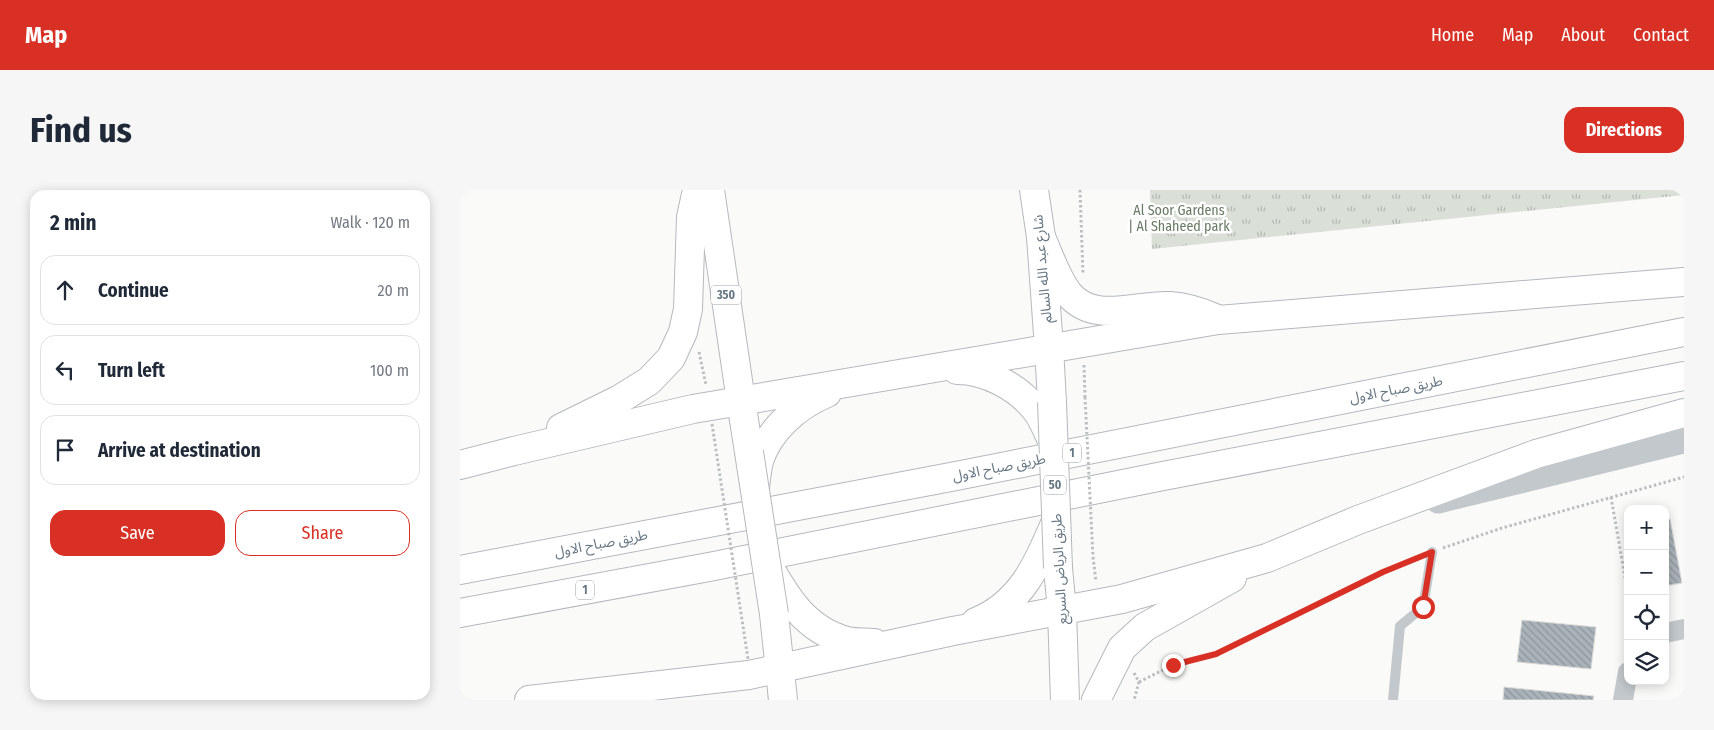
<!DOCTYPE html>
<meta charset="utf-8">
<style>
body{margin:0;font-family:"Fira Sans Condensed","Noto Sans Arabic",sans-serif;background:#f6f6f7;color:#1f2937}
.controls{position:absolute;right:15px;bottom:15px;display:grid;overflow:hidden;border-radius:10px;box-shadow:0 2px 12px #0003}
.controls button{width:45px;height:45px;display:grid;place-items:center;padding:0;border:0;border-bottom:1px solid #e0e1e3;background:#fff;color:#1f2937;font:25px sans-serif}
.stop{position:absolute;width:15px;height:15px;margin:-11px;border:4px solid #d93025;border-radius:50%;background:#fff}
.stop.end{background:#d93025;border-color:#fff;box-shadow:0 1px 5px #0008}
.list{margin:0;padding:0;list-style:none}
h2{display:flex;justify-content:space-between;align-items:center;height:65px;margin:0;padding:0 20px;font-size:21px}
h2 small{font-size:16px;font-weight:400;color:#747a83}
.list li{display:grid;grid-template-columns:32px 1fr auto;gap:15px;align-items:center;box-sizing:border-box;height:70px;margin:0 10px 10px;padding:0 10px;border:1px solid #e0e1e3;border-radius:15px}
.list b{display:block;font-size:19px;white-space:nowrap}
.list em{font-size:16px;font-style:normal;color:#747a83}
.actions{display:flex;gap:10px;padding:15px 20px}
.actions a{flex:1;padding:11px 0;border:1px solid #d93025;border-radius:15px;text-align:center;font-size:18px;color:#d93025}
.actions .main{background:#d93025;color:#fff}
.icon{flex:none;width:28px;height:28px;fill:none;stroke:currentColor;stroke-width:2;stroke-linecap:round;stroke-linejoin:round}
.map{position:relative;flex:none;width:1224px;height:510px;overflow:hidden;border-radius:15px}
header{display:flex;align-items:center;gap:30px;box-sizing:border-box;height:70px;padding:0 25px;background:#d93025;color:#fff}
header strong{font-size:24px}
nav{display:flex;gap:28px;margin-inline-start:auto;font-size:18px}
.intro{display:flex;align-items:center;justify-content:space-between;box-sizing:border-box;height:120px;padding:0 30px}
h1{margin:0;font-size:35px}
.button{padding:12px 22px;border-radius:15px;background:#d93025;color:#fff;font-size:18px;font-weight:700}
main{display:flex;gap:30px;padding:0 30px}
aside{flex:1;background:#fff;border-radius:15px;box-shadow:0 2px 12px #0003}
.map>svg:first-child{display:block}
.grass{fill:url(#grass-tufts)}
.building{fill:url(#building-back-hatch);stroke:#dcdcda}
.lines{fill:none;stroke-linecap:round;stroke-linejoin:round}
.primary-casing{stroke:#b5babe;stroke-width:30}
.motorway-casing{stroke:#b4b9bd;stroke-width:30}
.path{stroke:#bbbfc2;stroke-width:3;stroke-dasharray:2.5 2.5;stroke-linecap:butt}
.service{stroke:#c3c8cc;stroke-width:10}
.minor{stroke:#c3c8cc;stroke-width:20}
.tertiary{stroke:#c3c8cc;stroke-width:25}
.primary{stroke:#fff;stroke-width:28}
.motorway{stroke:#fff;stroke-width:28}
.motorway-bridge-casing{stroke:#b4b9bd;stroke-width:30;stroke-linecap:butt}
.path-bridge{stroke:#bbbfc2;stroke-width:3;stroke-dasharray:2.5 2.5;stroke-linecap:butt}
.motorway-bridge{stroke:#fff;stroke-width:28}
.route{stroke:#d93025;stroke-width:6}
.labels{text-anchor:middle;stroke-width:5;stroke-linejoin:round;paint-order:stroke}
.shield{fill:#fff;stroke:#939fa8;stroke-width:1}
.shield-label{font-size:12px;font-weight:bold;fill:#657683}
.park-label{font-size:14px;fill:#687a64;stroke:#fff}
.street-label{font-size:14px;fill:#657683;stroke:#fff}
</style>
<header>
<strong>Map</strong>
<nav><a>Home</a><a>Map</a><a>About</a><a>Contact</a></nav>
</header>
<div class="intro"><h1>Find us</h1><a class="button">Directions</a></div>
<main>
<aside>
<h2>2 min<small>Walk · 120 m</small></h2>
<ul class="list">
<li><svg class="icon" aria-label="ahead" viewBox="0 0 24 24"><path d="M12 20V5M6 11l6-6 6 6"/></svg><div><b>Continue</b></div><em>20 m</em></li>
<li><svg class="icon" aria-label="left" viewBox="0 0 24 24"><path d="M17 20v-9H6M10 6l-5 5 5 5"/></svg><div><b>Turn left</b></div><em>100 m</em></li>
<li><svg class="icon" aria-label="arrive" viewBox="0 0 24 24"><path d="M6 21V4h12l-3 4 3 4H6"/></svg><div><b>Arrive at destination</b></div></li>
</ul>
<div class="actions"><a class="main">Save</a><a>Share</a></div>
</aside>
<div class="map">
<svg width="1224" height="510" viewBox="0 0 1224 510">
<defs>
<pattern id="grass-tufts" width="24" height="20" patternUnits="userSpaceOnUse" patternTransform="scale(1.25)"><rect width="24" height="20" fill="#dadfd7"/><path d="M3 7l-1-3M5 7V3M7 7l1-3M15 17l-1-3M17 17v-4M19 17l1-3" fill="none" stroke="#b4b9b4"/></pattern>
<pattern id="building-back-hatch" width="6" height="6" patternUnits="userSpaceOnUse" patternTransform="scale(1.25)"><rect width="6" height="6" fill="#aab3b9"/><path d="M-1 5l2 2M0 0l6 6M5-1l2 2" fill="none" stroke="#8e969c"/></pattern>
</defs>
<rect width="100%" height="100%" fill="#fafaf8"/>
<polygon class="grass" points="690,0 1224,0 1224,5 692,59"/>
<g class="building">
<polygon points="1210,329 1222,393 1205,396 1205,330"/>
<polygon points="1062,430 1136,437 1131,479 1057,472"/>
<polygon points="1044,497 1134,506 1133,510 1043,510"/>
</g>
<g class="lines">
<defs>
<g id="primary">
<polyline points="250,0 281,211"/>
<polyline points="574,0 581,47 589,158"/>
</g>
<g id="motorway">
<path d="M581,47C589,65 596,87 608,103C634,135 676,114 710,116C726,117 741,122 755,128"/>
<polyline points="589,158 592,212"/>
<path d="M497,180C526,180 558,197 576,220C584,230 588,243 594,255"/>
<polyline points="281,211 289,262"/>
<polyline points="101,238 160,209 189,191 211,168 223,142 228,119 231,27 237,0"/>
<polyline points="0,275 54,261 233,219 758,130 1224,92"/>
<path d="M295,298C296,289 297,279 299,271C309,239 338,215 367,203"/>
<path d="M306,371C325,406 345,440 387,451C395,453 405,452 414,453"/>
<polyline points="598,378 602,421 605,510"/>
<polyline points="0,380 496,286 1224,142"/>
<polyline points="0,423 249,377 698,287 1224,186"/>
<polyline points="314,424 323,510"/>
<path d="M516,432C561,414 578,374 596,331"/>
<polyline points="69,510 289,485 493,441 662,409 807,368 898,330 1076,264 1224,223"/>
<polyline points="636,510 662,458 685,437 772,388"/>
</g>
</defs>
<use href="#primary" class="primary-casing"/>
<use href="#motorway" class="motorway-casing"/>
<g class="path">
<polyline points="620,0 623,84"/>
<polyline points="239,162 246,195"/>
<polyline points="624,175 625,207"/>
<polyline points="1151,307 1168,404"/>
<polyline points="983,358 1042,338 1224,287"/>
<polyline points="633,367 636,392"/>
<polyline points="674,483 679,492 674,510"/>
<polyline points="679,492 713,475 756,464 923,382 959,367"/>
</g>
<polyline class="service" points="933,510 940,436 963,417 972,362"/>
<g class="minor">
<polyline points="1205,443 1224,439"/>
<polyline points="1163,510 1168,482"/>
</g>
<polyline class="tertiary" points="978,311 1224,251"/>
<use href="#primary" class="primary"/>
<use href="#motorway" class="motorway"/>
<defs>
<g id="motorway-bridge">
<polyline points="592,212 598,378"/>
<polyline points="289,262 314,424"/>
</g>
</defs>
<use href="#motorway-bridge" class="motorway-bridge-casing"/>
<g class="path-bridge">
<polyline points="625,207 633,367"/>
<polyline points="252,234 288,469"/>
</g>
<use href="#motorway-bridge" class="motorway-bridge"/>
</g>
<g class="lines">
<polyline class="route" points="713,475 756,464 923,382 972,362 963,417"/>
</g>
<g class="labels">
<g class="shield">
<rect x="251" y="95.5" width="30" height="19" rx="4"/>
<rect x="603" y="253.5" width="18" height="19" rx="4"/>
<rect x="584" y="285.5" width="22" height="19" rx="4"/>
<rect x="116" y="390.5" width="18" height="19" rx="4"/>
</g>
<g class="shield-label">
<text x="266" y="109">350</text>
<text x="612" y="267">1</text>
<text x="595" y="299">50</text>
<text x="125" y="404">1</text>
</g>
<g class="park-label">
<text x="719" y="25">Al Soor Gardens<tspan x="719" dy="16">| Al Shaheed park</tspan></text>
</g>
<g class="street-label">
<text transform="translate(582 79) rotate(-95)" y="5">شارع عبد الله السالم</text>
<text transform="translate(936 199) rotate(-11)" y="5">طريق صباح الاول</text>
<text transform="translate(539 277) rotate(-11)" y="5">طريق صباح الاول</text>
<text transform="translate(141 353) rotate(-11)" y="5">طريق صباح الاول</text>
<text transform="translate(599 379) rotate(-93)" y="5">طريق الرياض السريع</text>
</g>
</g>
</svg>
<div class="controls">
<button>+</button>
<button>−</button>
<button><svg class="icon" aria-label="locate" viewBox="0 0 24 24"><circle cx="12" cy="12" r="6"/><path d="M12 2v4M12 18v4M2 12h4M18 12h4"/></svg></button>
<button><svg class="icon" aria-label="layers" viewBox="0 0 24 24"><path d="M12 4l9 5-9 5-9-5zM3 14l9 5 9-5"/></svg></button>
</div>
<div class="stop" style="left:963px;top:417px"></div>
<div class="stop end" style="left:713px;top:475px"></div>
</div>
</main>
